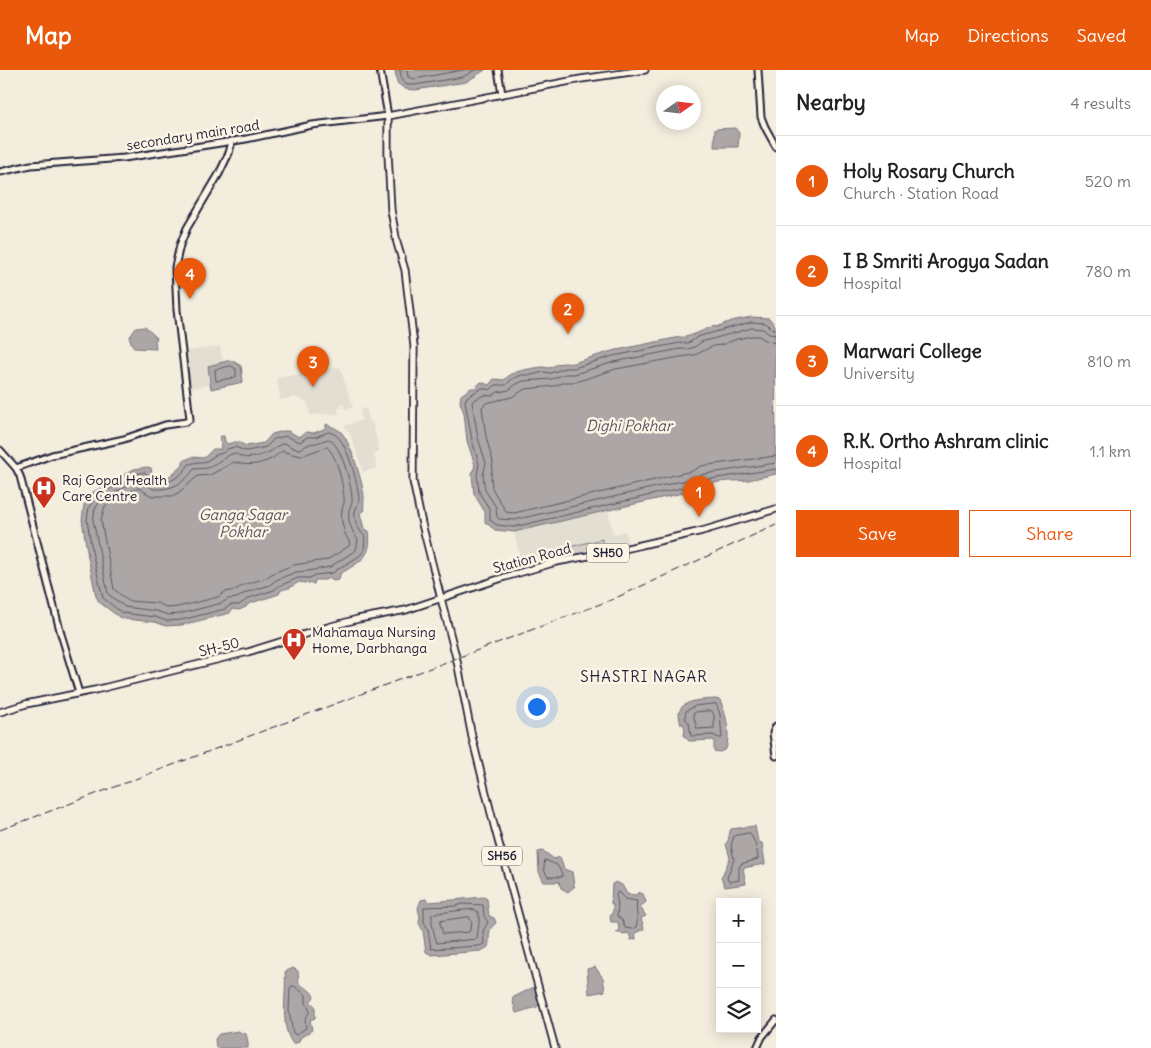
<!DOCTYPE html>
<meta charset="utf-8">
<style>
body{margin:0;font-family:Delius,sans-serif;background:#f6f6f6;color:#222}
.controls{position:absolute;right:15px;bottom:15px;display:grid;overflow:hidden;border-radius:0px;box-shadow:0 2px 12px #0003}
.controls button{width:45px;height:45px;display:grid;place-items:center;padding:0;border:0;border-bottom:1px solid #e0e0e0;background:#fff;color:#222;font:25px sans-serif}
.compass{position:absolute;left:656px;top:15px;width:45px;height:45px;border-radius:50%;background:#fff;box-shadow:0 2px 12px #0003;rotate:76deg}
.you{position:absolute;left:536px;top:636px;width:18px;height:18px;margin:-12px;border:4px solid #fff;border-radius:50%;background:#1a73e8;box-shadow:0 0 0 8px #1a73e833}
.badge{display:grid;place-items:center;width:32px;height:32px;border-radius:50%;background:#ea580c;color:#fff;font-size:16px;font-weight:700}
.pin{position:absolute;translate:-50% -41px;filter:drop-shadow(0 1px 2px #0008)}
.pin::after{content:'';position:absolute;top:26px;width:18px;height:15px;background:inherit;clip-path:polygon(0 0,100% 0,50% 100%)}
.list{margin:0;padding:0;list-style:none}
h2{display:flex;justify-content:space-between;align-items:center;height:65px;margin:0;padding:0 20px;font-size:21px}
h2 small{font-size:16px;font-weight:400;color:#767676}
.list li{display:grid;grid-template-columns:32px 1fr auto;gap:15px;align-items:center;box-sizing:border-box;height:90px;padding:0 20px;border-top:1px solid #e0e0e0}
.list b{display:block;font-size:19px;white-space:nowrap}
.list p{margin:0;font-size:16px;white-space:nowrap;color:#767676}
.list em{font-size:16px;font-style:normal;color:#767676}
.actions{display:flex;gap:10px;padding:15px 20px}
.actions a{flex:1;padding:11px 0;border:1px solid #ea580c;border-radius:0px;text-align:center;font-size:18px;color:#ea580c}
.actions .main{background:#ea580c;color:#fff}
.icon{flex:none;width:28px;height:28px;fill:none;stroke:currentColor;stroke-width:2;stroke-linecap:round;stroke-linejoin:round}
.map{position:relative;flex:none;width:776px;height:978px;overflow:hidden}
header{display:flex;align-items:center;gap:30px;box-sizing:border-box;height:70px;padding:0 25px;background:#ea580c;color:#fff}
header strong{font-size:24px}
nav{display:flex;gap:28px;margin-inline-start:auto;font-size:18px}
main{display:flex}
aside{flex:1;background:#fff}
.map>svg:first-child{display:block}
.built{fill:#e3ded2}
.green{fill:#d4cfc6;stroke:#7b7880}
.water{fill:#aca7a6;stroke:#75727b}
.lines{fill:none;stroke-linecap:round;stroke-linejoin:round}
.shore{stroke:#595766;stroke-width:1}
.secondary-casing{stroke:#22223b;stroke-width:9}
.primary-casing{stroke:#22223b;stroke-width:9}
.secondary{stroke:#fcf5e5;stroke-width:5}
.primary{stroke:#fcf5e5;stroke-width:5.5}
.rail{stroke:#22223b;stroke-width:1;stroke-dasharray:8 4;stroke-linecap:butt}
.labels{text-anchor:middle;stroke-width:5;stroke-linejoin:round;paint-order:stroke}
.shield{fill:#fcf5e5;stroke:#63616e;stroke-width:1}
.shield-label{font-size:12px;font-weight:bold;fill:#22223b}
.street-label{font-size:14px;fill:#22223b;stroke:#fcf5e5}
.poi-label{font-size:14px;fill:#22223b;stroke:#fcf5e5;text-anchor:start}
.water-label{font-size:15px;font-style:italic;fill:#525160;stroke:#fcf5e5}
.neighbourhood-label{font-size:15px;letter-spacing:1px;fill:#22223b;stroke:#fcf5e5}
</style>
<header>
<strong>Map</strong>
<nav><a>Map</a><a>Directions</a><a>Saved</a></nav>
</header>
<main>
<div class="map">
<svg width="776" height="978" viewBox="0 0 776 978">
<rect width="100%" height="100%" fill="#f3edde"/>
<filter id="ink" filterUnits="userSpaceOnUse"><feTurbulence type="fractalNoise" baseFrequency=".02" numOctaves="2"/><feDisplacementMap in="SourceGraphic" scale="10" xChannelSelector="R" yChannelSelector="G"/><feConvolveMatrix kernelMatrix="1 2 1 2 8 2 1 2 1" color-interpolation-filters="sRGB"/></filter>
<g filter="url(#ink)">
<g class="built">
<polygon points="220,276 223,292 208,297 211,315 190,318 186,281"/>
<polygon points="340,297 353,337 345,340 343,334 341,335 342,338 338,339 339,344 310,345 308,333 295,327 280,330 277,308"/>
<polygon points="366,338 370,352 372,353 376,366 379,382 374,384 377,398 363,402 350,364 344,356 362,350 360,340"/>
<polygon points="608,439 613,464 626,461 628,475 603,481 602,470 557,480 560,488 522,496 514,462"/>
</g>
<polygon class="green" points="602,469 603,481 560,488 557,480"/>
<g class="water">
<polygon points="395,0 485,0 466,12 415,20 405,19 397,13"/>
<polygon points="735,58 739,63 738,77 714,77 715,59"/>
<path d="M751,247L769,248L775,255L776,404C767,406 757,408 748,410C733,412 713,409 700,419L514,462L495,460L485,452V442L474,424L472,404L475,395L467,371L464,343L460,332L461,325L471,318H475L481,312L489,315L494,309L504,310C513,300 529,299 542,297C545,297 547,298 550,298C553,297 555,295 557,294C563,292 568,294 573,293L612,281L680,267C687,269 705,259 714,256L716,257L731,251Z"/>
<polygon points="145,257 157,268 155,271 156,279 134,278 129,268 136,258"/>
<polygon points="231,290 241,296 243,312 211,319 208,296"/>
<path d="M326,354C330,356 336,358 340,361C350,369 364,416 364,428C364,433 363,435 364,440L360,443L364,459L369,461C373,488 359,492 340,504L339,510L333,511L331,508L324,510H315L314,514L299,512L289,518L281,520L279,524L251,533L247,535L246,537L239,540L232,539L230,543L182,555L166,556L155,552L125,549L119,547L99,532L96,526L88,487L82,450L84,435L93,422L134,399L147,397L151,398L152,404L156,408H167L183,395V391L192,387L204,388L213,379H221L220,367L221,366H224L225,372L228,374C237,371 237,371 246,376L264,373L272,364L284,361H288L299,367L306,362L314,363L326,358Z"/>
<path d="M715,629L720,630C726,643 731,664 726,679L720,682L714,681V670L689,671L684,666L685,659L683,653L681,655C680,652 679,646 679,643C682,629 704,630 715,629Z"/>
<path d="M755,756L758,772L762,773L765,794L743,798L746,814L725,817L721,808L730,788L726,774C730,769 728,765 731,759Z"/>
<polygon points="543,781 554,789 560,787 564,799 572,802 574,816 575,816 568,822 561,818 559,812 544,812 539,802 538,782"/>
<polygon points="616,812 622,815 627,824 637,825 638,822 643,824 646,832 640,837 646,846 641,848 644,859 635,863 636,869 631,870 629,863 623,864 621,862 616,862 619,859 618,852 611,852 610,847 613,841 613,834 611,834 612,814"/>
<path d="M484,827L487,829L489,846L494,848L496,853C486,860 491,867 488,877L481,881L432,885L426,882L423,861L419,853L420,847L418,838L421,830L426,829L429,832L442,831Z"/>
<polygon points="595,897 603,908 605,921 589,924 587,899"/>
<path d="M293,898L298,901L299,914C305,918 312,920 314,927L310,932L315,936V948L310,950L312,960L300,968L299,972L293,974C279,956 287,923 285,902Z"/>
<polygon points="534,917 537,918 539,935 537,937 516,943 512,928"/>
<polygon points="239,961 241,963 246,964 248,972 248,978 216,978 215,969 219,964"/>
</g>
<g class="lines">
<g class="shore">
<polyline points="400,0 402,11 407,15 414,15 463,7 475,0"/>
<polyline points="407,0 408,7 414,9 463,0"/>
<path d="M776,259H772L766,253L751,252L697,267C692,272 687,274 680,273L613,286L574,298H565L551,303L543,302L532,305H522L512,309L506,315H496L490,320L482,318L467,327L465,331L472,370L479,394L477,405L479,422L490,440V450L497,455L514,457L698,414L704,410L776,399"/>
<path d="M776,265L769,264L763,259L752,258L701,272C695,278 688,280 680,279L614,292L575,304H565L552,309L523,311L515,315L509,320L498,322L492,326L484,325L474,330L472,332L478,368L486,393L483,405L485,420L496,437L497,447L499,449L514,450L695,408L704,404L776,393"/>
<polyline points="776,273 767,271 759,266 752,266 737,269 721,275 713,276 695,285 680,287 616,299 576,312 564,312 554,316 525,319 512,327 486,333 482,337 486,367 493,392 491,406 492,418 506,442 514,443 692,401 701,396 776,386"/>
<polygon points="231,296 236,299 236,307 216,311 215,300"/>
<path d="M329,362C333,363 336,365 339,368C349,380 357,412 359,428C359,433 356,437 355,442C353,452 360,461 365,467C364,471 365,477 364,480C361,489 340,495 333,503L315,505L310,508H298L279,516L274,520L249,528L239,535H230L225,539L181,550L167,551L155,547L122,543L103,528L93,486L87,450L89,437L97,426L136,404L145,402L154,413C169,414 182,407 189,394L198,392H205L216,385L223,383L227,379L235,377L245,381L252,380L266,377L274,369L286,366L300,372L307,367H315Z"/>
<path d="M329,369C341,374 352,416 352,429C353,433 350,437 349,440C347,450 352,462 358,470L356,480L330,497L308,501L296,502L276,510L270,515L247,522L237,528L228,529L222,533L179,544L168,545L156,541L125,537L108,524L93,450L95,439L100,431L139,409L142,410L153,419C172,420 183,414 194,399L208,398L231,384C237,383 238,386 243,387C249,389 258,386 264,384C274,382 275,375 285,373L293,378L299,379L310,374L316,373Z"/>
<path d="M327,377C337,385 343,415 344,428C345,432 343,435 342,439C340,450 344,464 350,473L349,476L327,490L293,495L273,503L266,508L244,515L235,520L225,522L218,527L178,537L168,538L157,533L128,531L114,519L101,450L105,436L138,418L152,426H172L178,423L198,406L210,405L234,392C251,398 269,393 282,381L300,386Z"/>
<polygon points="716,634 720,644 722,668 719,668 713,665 691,666 689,653 685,648 686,641 695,636"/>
<polygon points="712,641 714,645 714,658 697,659 693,644 696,642"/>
<path d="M750,763C754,769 758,781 758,789L741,794L739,798V810L729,812L727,808L734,789L731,776L734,766Z"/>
<polygon points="545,790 557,795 562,804 562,807 548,807 544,800"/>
<path d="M618,822L625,829L637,831C635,839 639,849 636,857L632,859L625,858L622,850L617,846L618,835L616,825Z"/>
<polygon points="463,834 483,835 484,846 488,852 483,861 484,874 479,876 431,879 428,859 424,852 424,837 456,836"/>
<path d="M464,840C467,840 474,838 477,841C482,845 477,863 477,869L437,873C434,864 431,853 432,844Z"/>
<polygon points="469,847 472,853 469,862 443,864 440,853 441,851"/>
<path d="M292,916H294L306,925V933C311,944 311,939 305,949L306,958L296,965L293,963L289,941L290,919Z"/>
</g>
<defs>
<g id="secondary">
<polyline points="498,0 502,24"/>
<polyline points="758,0 761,47 765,57 776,77"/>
<polyline points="0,102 31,95 124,88 246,69 312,55 388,46 380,0"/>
<polyline points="0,380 16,398 20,406 61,564 79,623"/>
<polyline points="16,398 52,385 124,369 165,355 186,352 190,349 177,240 175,197 180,175 187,158 219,104 229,83 232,71"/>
<polyline points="776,656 773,663 776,686"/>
<polyline points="757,978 762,967 776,950"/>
</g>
<g id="primary">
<polyline points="0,642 26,634 95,620 248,582 328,557 358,549 406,540 505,507 556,492 615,481 702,461 776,439"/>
<polyline points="555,978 495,759 472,667 457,591 422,454 413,411 414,276 405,200 397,173 391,140 388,84 388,46 581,9 645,0"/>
</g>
</defs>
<use href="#secondary" class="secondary-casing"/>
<use href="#primary" class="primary-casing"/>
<use href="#secondary" class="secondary"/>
<use href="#primary" class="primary"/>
<polyline class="rail" points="0,760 611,530 776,455"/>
</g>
</g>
<defs>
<symbol id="hospital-pin" viewBox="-11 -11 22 30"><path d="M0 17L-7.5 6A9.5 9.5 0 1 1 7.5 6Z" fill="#c8321e" stroke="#fcf5e5"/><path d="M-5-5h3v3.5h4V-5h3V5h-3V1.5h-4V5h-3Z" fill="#fff"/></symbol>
</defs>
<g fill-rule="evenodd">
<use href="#hospital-pin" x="30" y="404" width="28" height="38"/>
<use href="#hospital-pin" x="280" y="556" width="28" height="38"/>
</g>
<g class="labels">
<g class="shield">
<rect x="587" y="473.5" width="42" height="19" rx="4"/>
<rect x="482" y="776.5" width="40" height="19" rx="4"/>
</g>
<g class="shield-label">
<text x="608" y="487">SH50</text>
<text x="502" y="790">SH56</text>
</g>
<g class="street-label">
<text transform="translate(193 65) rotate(-9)" y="5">secondary main road</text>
<text transform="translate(532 488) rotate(-15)" y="5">Station Road</text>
<text transform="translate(219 577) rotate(-14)" y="5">SH-50</text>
</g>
<g class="poi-label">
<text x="62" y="415">Raj Gopal Health<tspan x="62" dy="16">Care Centre</tspan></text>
<text x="312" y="567">Mahamaya Nursing<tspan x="312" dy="16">Home, Darbhanga</tspan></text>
</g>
<g class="water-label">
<text x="629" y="361">Dighi Pokhar</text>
<text x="243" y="450">Ganga Sagar<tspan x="243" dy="17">Pokhar</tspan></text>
</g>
<g class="neighbourhood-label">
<text x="644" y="612">SHASTRI NAGAR</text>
</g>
</g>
</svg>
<div class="controls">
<button>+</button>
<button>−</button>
<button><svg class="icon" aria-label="layers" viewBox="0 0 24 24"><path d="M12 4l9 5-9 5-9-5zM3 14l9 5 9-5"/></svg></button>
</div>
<svg class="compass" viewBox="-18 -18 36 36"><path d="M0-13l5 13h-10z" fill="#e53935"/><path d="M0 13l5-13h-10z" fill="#767676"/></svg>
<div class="you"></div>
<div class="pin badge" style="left:699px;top:447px">1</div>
<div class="pin badge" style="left:568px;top:264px">2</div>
<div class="pin badge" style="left:313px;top:317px">3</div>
<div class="pin badge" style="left:190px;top:229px">4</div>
</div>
<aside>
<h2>Nearby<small>4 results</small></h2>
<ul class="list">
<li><span class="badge">1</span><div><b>Holy Rosary Church</b><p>Church · Station Road</p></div><em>520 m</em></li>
<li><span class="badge">2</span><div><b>I B Smriti Arogya Sadan</b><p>Hospital</p></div><em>780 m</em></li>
<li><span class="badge">3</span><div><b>Marwari College</b><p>University</p></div><em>810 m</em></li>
<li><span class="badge">4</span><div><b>R.K. Ortho Ashram clinic</b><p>Hospital</p></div><em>1.1 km</em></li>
</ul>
<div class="actions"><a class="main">Save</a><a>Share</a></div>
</aside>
</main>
